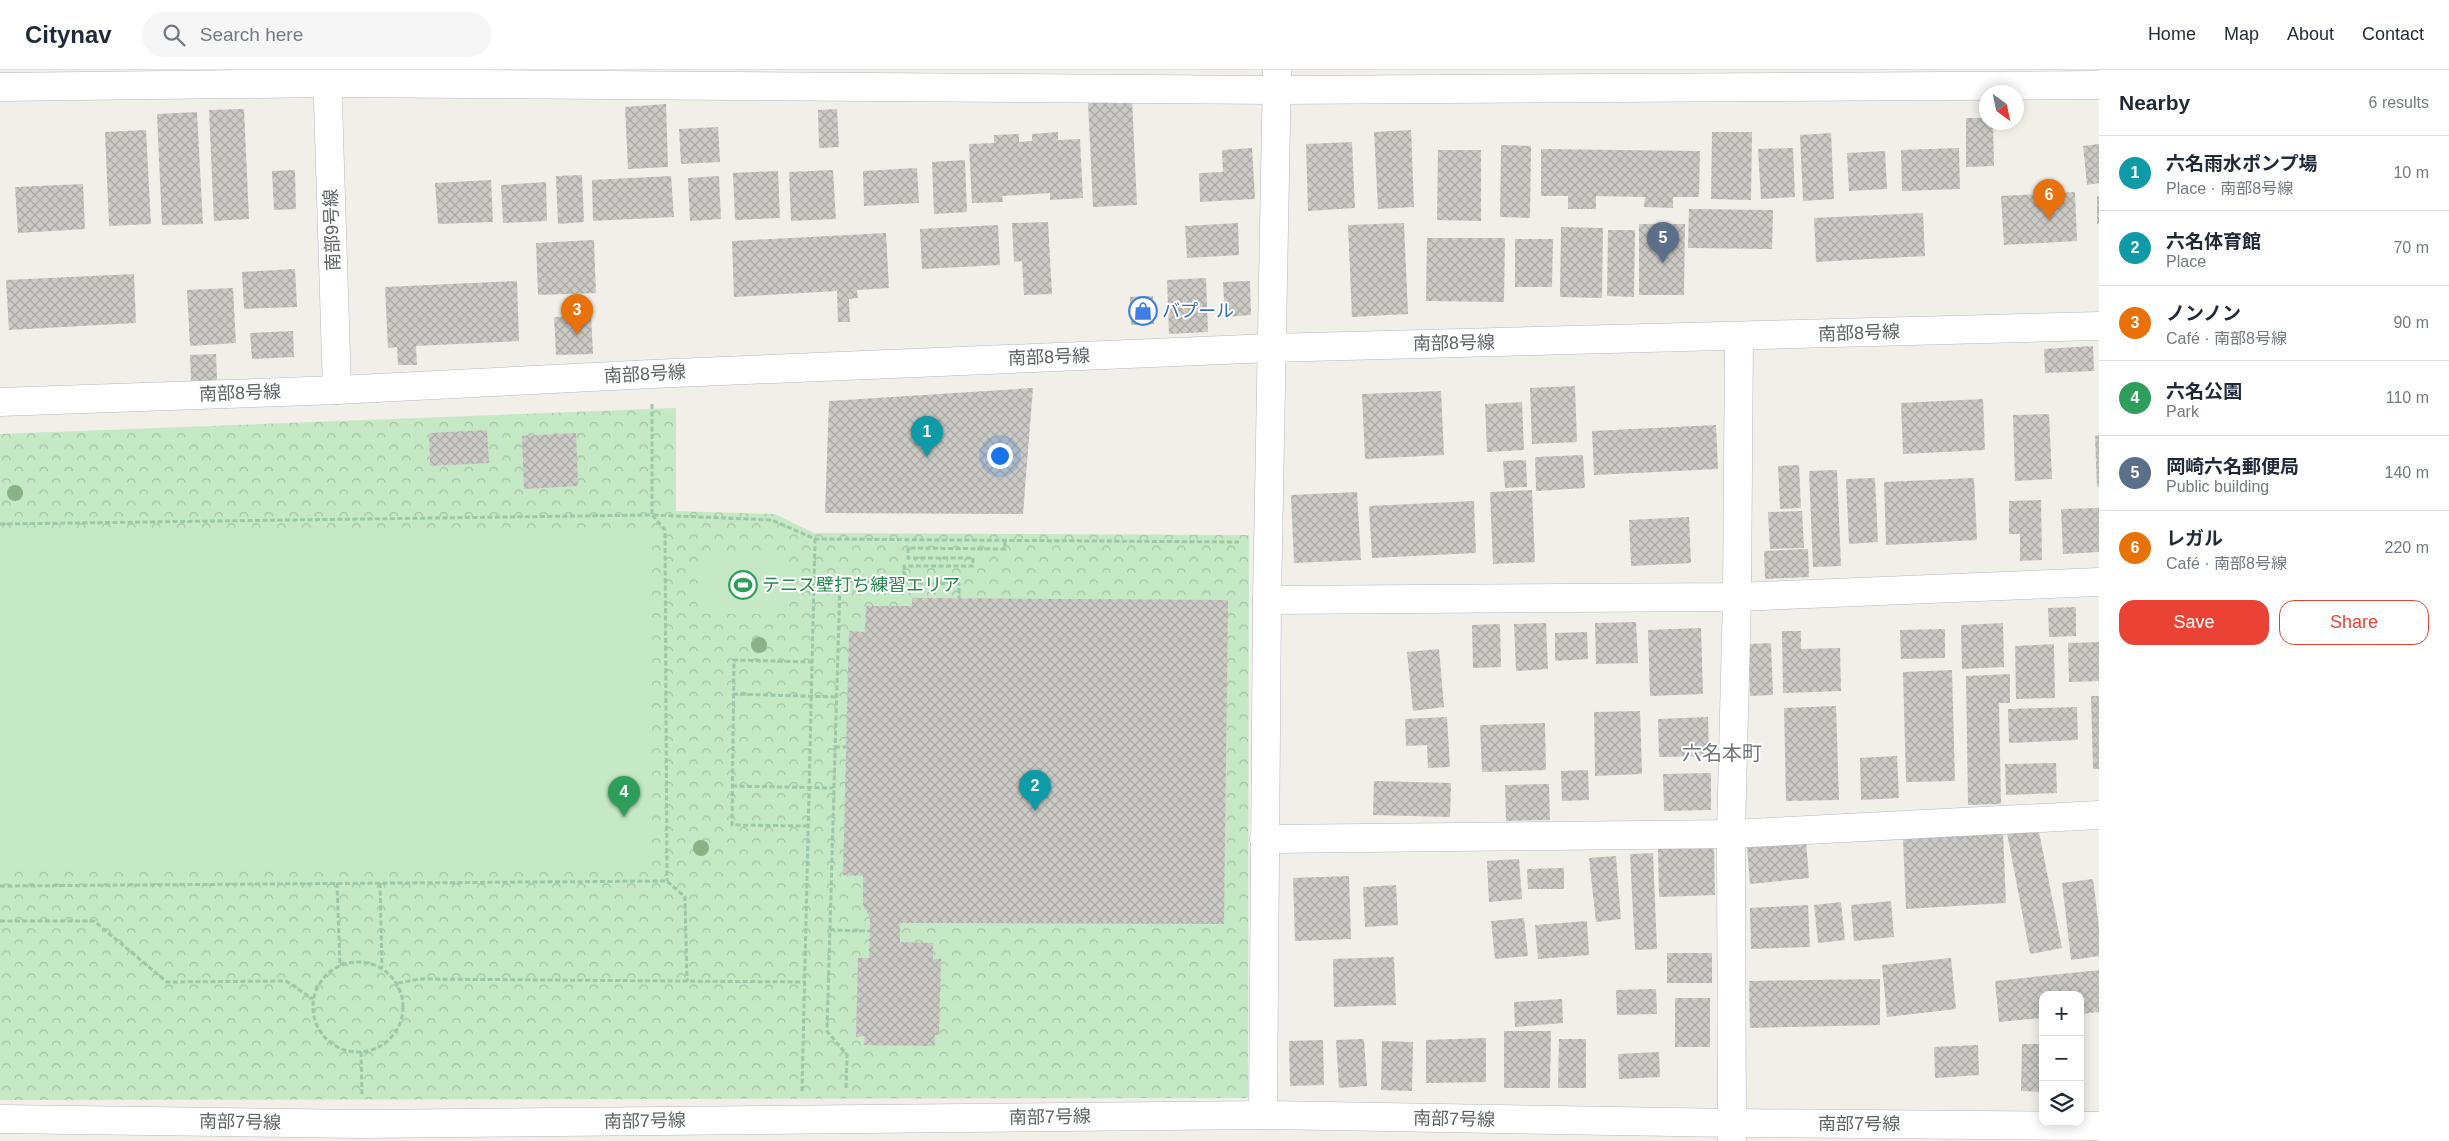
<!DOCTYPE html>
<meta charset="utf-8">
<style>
body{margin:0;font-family:Helvetica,"Noto Sans JP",sans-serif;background:#f6f6f7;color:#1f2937}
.controls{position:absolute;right:15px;bottom:15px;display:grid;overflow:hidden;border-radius:10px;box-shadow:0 2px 12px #0003}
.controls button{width:45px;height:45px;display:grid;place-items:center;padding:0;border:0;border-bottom:1px solid #e0e1e3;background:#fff;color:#1f2937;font:25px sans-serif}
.compass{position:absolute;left:1979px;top:15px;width:45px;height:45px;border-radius:50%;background:#fff;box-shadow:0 2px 12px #0003;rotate:147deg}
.you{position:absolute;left:999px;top:385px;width:18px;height:18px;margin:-12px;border:4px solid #fff;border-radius:50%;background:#1a73e8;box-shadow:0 0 0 8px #1a73e833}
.badge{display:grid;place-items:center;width:32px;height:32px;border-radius:50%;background:#ea4335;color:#fff;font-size:16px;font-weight:700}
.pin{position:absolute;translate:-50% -41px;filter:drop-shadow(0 1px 2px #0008)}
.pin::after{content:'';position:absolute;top:26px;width:18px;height:15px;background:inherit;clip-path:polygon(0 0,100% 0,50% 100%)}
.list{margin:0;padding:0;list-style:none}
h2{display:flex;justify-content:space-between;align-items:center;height:65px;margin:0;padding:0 20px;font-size:21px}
h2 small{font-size:16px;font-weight:400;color:#747a83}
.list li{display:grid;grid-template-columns:32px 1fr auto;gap:15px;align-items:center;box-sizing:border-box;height:75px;padding:0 20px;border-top:1px solid #e0e1e3}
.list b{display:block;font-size:19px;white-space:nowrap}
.list p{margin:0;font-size:16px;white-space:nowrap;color:#747a83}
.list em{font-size:16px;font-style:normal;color:#747a83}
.actions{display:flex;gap:10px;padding:15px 20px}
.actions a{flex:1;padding:11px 0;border:1px solid #ea4335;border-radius:15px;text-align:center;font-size:18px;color:#ea4335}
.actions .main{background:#ea4335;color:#fff}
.icon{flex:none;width:28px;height:28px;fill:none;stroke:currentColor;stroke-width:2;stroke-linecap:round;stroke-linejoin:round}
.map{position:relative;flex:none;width:2099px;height:1071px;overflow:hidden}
header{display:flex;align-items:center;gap:30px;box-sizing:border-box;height:70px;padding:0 25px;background:#fff;border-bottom:1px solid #e0e1e3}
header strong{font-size:24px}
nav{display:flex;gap:28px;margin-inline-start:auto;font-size:18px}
.search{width:350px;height:45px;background:#f6f6f7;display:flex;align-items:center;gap:12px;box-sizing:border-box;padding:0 18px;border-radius:28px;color:#747a83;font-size:19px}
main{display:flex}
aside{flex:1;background:#fff}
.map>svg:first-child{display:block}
.forest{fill:url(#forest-crowns)}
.pitch{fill:#c5e8c5}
.building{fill:url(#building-cross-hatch)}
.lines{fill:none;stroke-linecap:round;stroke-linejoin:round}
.minor-casing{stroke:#b5b8bc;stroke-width:29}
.path{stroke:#9cc7a9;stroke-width:3;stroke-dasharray:5 2.5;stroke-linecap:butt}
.minor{stroke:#fff;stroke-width:28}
.tree{fill:#89b387}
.labels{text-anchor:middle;stroke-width:4;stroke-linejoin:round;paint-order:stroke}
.street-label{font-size:18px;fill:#5f6368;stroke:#fff}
.shop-label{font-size:18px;fill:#366cbe;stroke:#fff;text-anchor:start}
.leisure-label{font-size:18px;fill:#27864d;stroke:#fff;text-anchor:start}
.quarter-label{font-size:20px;fill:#70757a;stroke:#fff}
</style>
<header>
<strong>Citynav</strong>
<div class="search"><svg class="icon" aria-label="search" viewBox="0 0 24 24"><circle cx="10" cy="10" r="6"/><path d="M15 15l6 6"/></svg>Search here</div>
<nav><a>Home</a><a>Map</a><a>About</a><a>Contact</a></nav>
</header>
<main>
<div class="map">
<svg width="2099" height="1071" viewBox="0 0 2099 1071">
<defs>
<pattern id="forest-crowns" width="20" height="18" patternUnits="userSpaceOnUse" patternTransform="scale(1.25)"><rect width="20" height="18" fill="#c5e8c5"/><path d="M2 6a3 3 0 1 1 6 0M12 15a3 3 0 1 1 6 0" fill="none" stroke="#a3c0a4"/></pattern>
<pattern id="building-cross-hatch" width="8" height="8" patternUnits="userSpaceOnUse" patternTransform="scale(1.25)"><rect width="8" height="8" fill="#cccac5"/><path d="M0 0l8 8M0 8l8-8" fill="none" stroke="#a9a8a4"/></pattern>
</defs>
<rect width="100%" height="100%" fill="#f1efe8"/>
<polygon class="forest" points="676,338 676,441 775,444 814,463 1249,465 1248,1028 0,1030 0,364"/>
<g class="pitch">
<polygon points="651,461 651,799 0,801 0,463"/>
<rect x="698" y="486" width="89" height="58"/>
</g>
<g class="building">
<polygon points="1132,29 1137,135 1093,137 1088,32"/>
<polygon points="666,34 668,97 628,99 625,37"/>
<polygon points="244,39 249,149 214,151 209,40"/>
<polygon points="837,39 839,77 819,78 818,40"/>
<polygon points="197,42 203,154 162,155 157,44"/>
<polygon points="1966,48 1986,48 1986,52 1993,52 1994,96 1966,97"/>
<polygon points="718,57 720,92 681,94 679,59"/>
<polygon points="146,60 151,154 109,156 105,62"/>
<polygon points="1411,60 1414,137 1378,139 1374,62"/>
<polygon points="1058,62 1058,70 1080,69 1083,128 1050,130 1050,123 1002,126 1003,132 972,133 969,74 994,73 994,65 1019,64 1019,72 1032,71 1032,64"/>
<polygon points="1712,62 1752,62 1751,130 1711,129"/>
<polygon points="1831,63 1834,129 1803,131 1800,65"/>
<polygon points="1352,72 1355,138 1308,141 1306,74"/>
<polygon points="2099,74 2099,113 2087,115 2083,76"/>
<polygon points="1501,75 1531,76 1530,148 1500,147"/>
<polygon points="1252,78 1255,129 1200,132 1199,103 1223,102 1222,80"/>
<polygon points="1793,78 1795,127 1761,129 1758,79"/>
<polygon points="1959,78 1960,119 1902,121 1901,80"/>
<polygon points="1541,79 1700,81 1699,127 1673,127 1673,138 1644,137 1645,127 1596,126 1596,139 1568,139 1568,126 1541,126"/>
<polygon points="1438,80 1481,80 1481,151 1437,150"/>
<polygon points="1885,81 1887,119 1849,121 1847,83"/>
<polygon points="965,90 967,142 934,144 932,92"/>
<polygon points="917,98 919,133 864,136 863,101"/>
<polygon points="295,100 296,139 274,140 272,101"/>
<polygon points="833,100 836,149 791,151 789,102"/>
<polygon points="778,101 780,148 735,150 733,103"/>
<polygon points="582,105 584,152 558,154 556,106"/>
<polygon points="671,106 674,147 593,151 592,110"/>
<polygon points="719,106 721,149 690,151 688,108"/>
<polygon points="491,110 493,152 438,154 435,113"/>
<polygon points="546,112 547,151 503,153 501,115"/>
<polygon points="83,114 85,159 18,163 15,117"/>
<polygon points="2075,122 2077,171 2004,175 2001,126"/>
<rect x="2097" y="126" width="2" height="28"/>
<polygon points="1689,139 1773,140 1772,179 1688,178"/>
<polygon points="1923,143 1925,186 1816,192 1814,148"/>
<polygon points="1048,152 1052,224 1024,225 1022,191 1014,192 1012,153"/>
<polygon points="1238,153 1239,185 1187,188 1185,156"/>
<polygon points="1404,153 1408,244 1352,247 1348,155"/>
<polygon points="1639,154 1685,154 1684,225 1639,225"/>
<polygon points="998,155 1000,195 922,199 920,159"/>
<polygon points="1561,157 1603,158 1602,228 1560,227"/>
<polygon points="1608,160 1635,160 1634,227 1607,226"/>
<polygon points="886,163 889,218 857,220 858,228 849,229 850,252 838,252 837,221 734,227 732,171"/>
<polygon points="1427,168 1505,168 1504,232 1426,231"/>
<polygon points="1515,169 1553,169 1552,217 1515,217"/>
<polygon points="594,170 596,223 538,225 536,173"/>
<polygon points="295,199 297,237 244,239 242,202"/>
<polygon points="134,204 136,253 9,260 6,210"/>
<polygon points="1206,208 1208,262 1169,264 1167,210"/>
<polygon points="517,211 519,271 416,276 417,295 398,295 397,277 388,278 385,217"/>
<polygon points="1250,211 1251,245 1225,247 1223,212"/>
<polygon points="233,218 236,273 190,276 187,220"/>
<polygon points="1153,226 1154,254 1131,255 1130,227"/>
<polygon points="591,245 593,284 556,285 554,247"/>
<polygon points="293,261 294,287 252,289 250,263"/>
<polygon points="2093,276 2094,301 2045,303 2044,279"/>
<polygon points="216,284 217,310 191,311 190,285"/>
<polygon points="1575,316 1577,372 1532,374 1530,318"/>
<polygon points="1033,318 1023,444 825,443 829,331"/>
<polygon points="1441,321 1444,385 1365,389 1362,324"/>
<polygon points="1983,329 1985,380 1903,384 1901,333"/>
<polygon points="1522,332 1524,380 1487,382 1485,334"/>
<polygon points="2049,344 2052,409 2015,411 2013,345"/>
<polygon points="1716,355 1718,399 1594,405 1592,361"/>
<polygon points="487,360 489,393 430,396 429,363"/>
<polygon points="576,363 578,416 524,419 522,366"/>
<polygon points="2099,365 2099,416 2097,417 2095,366"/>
<polygon points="1583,385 1585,418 1536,421 1535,387"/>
<polygon points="1526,390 1527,417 1505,418 1503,391"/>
<polygon points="1799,395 1801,438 1780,439 1778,396"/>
<polygon points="1837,400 1841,496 1813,497 1809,401"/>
<polygon points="1875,408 1878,472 1849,474 1846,409"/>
<polygon points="1974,408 1977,470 1886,475 1884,412"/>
<polygon points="1532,420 1535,492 1493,494 1490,422"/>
<polygon points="1357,422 1361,490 1294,493 1291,425"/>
<polygon points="2041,430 2042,490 2020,491 2020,464 2009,464 2009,431"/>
<polygon points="1474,431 1476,483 1372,488 1369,436"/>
<polygon points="2099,438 2099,482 2063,484 2061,439"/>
<polygon points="1802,441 1804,478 1770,479 1768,442"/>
<polygon points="1689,447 1691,493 1631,496 1629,450"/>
<polygon points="1808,479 1809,507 1765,509 1764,481"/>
<polygon points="912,528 1228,530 1224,854 900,853 900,872 933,873 933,889 941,889 939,965 935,965 934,976 864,975 865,966 856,967 858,888 869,888 870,847 863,835 863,806 843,805 849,561 865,562 866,536 912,536"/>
<polygon points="2076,537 2076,566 2049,567 2048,538"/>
<polygon points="1636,552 1638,593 1596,594 1595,553"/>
<polygon points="1546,553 1548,599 1516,601 1514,554"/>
<polygon points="2003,553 2004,597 1962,599 1961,555"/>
<polygon points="1500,554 1501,597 1473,598 1472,555"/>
<polygon points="1701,558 1703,624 1650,626 1648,560"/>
<polygon points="1945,559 1945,588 1901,589 1900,560"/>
<polygon points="1782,561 1801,561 1801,579 1840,578 1841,621 1783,623"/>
<polygon points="1587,562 1588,589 1555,591 1555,563"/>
<polygon points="2099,572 2099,611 2069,612 2068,573"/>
<polygon points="1771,573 1773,625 1750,626 1749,574"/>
<polygon points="2054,574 2055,628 2016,629 2015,576"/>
<polygon points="1439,579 1444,637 1413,641 1407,582"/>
<polygon points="1952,600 1955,711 1906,712 1903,602"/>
<polygon points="2010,604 2010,633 1999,633 2001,734 1968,735 1966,606"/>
<polygon points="2091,626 2099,626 2099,699 2093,699"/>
<polygon points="1836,636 1839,730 1786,731 1784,638"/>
<polygon points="2077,637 2078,670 2009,673 2008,639"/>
<polygon points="1640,641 1642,704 1595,706 1594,642"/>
<polygon points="1447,647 1450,697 1428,698 1427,675 1406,676 1405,649"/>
<polygon points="1708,647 1709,686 1659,687 1658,649"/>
<polygon points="1545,653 1546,700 1482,702 1480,655"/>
<polygon points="1897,686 1899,728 1861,730 1860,688"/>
<polygon points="2056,693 2057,723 2006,725 2005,694"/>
<polygon points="1588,700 1589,730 1562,731 1561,701"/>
<polygon points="1711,703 1711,740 1664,741 1663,704"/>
<polygon points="1374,711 1451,713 1450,747 1373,745"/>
<polygon points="1549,714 1550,750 1506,751 1505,715"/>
<polygon points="2038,757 2062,878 2030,884 2007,763"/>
<polygon points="2003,762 2006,833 1906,839 1903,768"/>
<polygon points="1806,771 1809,808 1750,814 1747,776"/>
<polygon points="1714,777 1715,825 1659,827 1658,779"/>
<polygon points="1653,783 1657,879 1635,880 1630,784"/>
<polygon points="1616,786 1621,849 1596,852 1589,788"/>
<polygon points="1519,789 1522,829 1489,832 1487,791"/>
<polygon points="1564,798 1564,819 1528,819 1527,799"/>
<polygon points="1349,806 1351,869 1295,871 1293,808"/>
<polygon points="2093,809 2099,857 2099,886 2071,890 2062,813"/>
<polygon points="1396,815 1398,855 1365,857 1363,817"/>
<polygon points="1891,831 1894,867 1854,871 1851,835"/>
<polygon points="1841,832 1845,870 1818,873 1814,835"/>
<polygon points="1808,835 1810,877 1751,879 1750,838"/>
<polygon points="1524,848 1528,886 1495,889 1491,851"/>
<polygon points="1587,851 1589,885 1538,889 1535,855"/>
<rect x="1667" y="883" width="45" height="30"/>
<polygon points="1394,887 1396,935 1334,937 1333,889"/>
<polygon points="1951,888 1956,939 1887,947 1882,895"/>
<polygon points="2099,900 2099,942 2080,944 2080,925 2043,925 2043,948 1999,952 1995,911"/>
<polygon points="1880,909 1880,955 1750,958 1749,911"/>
<polygon points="1656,919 1657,944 1617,945 1616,920"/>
<rect x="1675" y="928" width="35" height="49"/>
<polygon points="1562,929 1563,953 1515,957 1514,932"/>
<polygon points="1504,961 1551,961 1550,1018 1504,1018"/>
<polygon points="1486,968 1486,1012 1426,1013 1426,970"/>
<polygon points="1364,969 1367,1016 1339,1018 1336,970"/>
<polygon points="1559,969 1586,969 1586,1018 1558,1018"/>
<polygon points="1323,970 1324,1015 1290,1016 1289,971"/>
<polygon points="1382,971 1413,972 1412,1021 1381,1020"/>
<polygon points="2022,974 2043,974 2043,1022 2021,1021"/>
<polygon points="1978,975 1979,1005 1935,1008 1934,977"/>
<polygon points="1659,982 1660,1007 1619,1009 1618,984"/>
</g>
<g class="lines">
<defs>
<g id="minor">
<polyline points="327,0 337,320"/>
<polyline points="0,17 327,13 1276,20 2099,15"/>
<polyline points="0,332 337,320 652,304 1271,278 2099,256"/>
<polyline points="1267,530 1737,527 2099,512"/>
<polyline points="1264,769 1731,764 2099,745"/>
<polyline points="1263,1045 1267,530 1277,0"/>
<polyline points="0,1049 362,1054 1263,1045 1733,1053 2099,1056"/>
<polyline points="1732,1071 1731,764 1737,527 1739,266"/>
</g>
</defs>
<use href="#minor" class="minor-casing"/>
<g class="path">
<polyline points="652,334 652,445 772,450 815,469 1239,472"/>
<polyline points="0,454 652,445 665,460 667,811"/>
<polyline points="905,514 904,496 973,496 973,488 908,488 908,478 1005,479 1005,470"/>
<polyline points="733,624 837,627"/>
<polyline points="835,677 846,677"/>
<polyline points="732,716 833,718"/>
<polyline points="808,756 732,755 734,590 812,592"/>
<polyline points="337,813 340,895"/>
<polyline points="380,813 382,898"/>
<polyline points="0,816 667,811 685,827 687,911"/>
<polyline points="0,851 94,851 167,912 286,911 313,929"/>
<polyline points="830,860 870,861"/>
<circle cx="358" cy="937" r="45"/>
<polyline points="398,913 420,909 805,912"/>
<polyline points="361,982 362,1024"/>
<polyline points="846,1018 847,985 827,961 840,511 959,514 959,528"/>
<polyline points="802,1021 815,469"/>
</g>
<use href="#minor" class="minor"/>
</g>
<g class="tree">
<circle cx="15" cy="423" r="8"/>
<circle cx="759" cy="575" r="8"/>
<circle cx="701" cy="778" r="8"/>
</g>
<defs>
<symbol id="shop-ring" viewBox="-11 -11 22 22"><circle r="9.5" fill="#fff" stroke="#3f7fe0" stroke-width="1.5"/><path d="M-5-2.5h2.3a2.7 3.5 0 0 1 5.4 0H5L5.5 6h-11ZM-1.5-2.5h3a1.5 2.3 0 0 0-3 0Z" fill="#3f7fe0"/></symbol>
<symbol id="stadium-ring" viewBox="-11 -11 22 22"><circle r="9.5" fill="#fff" stroke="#2e9e5b" stroke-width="1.5"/><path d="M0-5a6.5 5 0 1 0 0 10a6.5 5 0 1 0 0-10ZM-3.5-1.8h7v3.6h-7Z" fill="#2e9e5b"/></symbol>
</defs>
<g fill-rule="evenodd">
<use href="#shop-ring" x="1127" y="225" width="32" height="32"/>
<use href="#stadium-ring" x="727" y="499" width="32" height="32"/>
</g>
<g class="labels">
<g class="street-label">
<text transform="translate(332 160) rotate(-92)" y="6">南部9号線</text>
<text transform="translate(1859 263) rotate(-2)" y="6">南部8号線</text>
<text transform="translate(1454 273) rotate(-1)" y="6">南部8号線</text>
<text transform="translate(1049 287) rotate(-2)" y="6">南部8号線</text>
<text transform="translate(645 304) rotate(-3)" y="6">南部8号線</text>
<text transform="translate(240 323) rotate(-2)" y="6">南部8号線</text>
<text transform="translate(1050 1047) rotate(-1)" y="6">南部7号線</text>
<text transform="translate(1454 1049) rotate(1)" y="6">南部7号線</text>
<text transform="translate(645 1051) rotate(-1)" y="6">南部7号線</text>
<text transform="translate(240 1052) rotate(1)" y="6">南部7号線</text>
<text x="1859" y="1060">南部7号線</text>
</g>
<g class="shop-label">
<text x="1162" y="247">バプール</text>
</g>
<g class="leisure-label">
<text x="762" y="521">テニス壁打ち練習エリア</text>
</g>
<g class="quarter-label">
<text x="1722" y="690">六名本町</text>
</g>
</g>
</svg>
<div class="controls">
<button>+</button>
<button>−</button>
<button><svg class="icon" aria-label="layers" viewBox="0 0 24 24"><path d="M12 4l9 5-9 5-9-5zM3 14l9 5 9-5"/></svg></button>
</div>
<svg class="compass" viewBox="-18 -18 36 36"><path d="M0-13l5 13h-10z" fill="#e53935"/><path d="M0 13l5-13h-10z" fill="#747a83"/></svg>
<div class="you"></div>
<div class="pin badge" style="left:927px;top:387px;background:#0f9aa8">1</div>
<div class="pin badge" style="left:1035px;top:741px;background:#0f9aa8">2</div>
<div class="pin badge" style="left:577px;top:265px;background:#e8710a">3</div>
<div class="pin badge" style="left:624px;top:747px;background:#2e9e5b">4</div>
<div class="pin badge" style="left:1663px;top:193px;background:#5c6f8a">5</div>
<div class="pin badge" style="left:2049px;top:150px;background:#e8710a">6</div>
</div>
<aside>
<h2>Nearby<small>6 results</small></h2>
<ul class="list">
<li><span class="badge" style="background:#0f9aa8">1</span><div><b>六名雨水ポンプ場</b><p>Place · 南部8号線</p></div><em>10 m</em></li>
<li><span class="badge" style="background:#0f9aa8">2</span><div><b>六名体育館</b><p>Place</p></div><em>70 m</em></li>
<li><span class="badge" style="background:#e8710a">3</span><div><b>ノンノン</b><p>Café · 南部8号線</p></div><em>90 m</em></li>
<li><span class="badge" style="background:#2e9e5b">4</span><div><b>六名公園</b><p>Park</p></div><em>110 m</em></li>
<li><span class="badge" style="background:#5c6f8a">5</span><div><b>岡崎六名郵便局</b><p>Public building</p></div><em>140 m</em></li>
<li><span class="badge" style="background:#e8710a">6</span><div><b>レガル</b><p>Café · 南部8号線</p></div><em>220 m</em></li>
</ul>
<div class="actions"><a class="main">Save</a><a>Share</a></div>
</aside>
</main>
